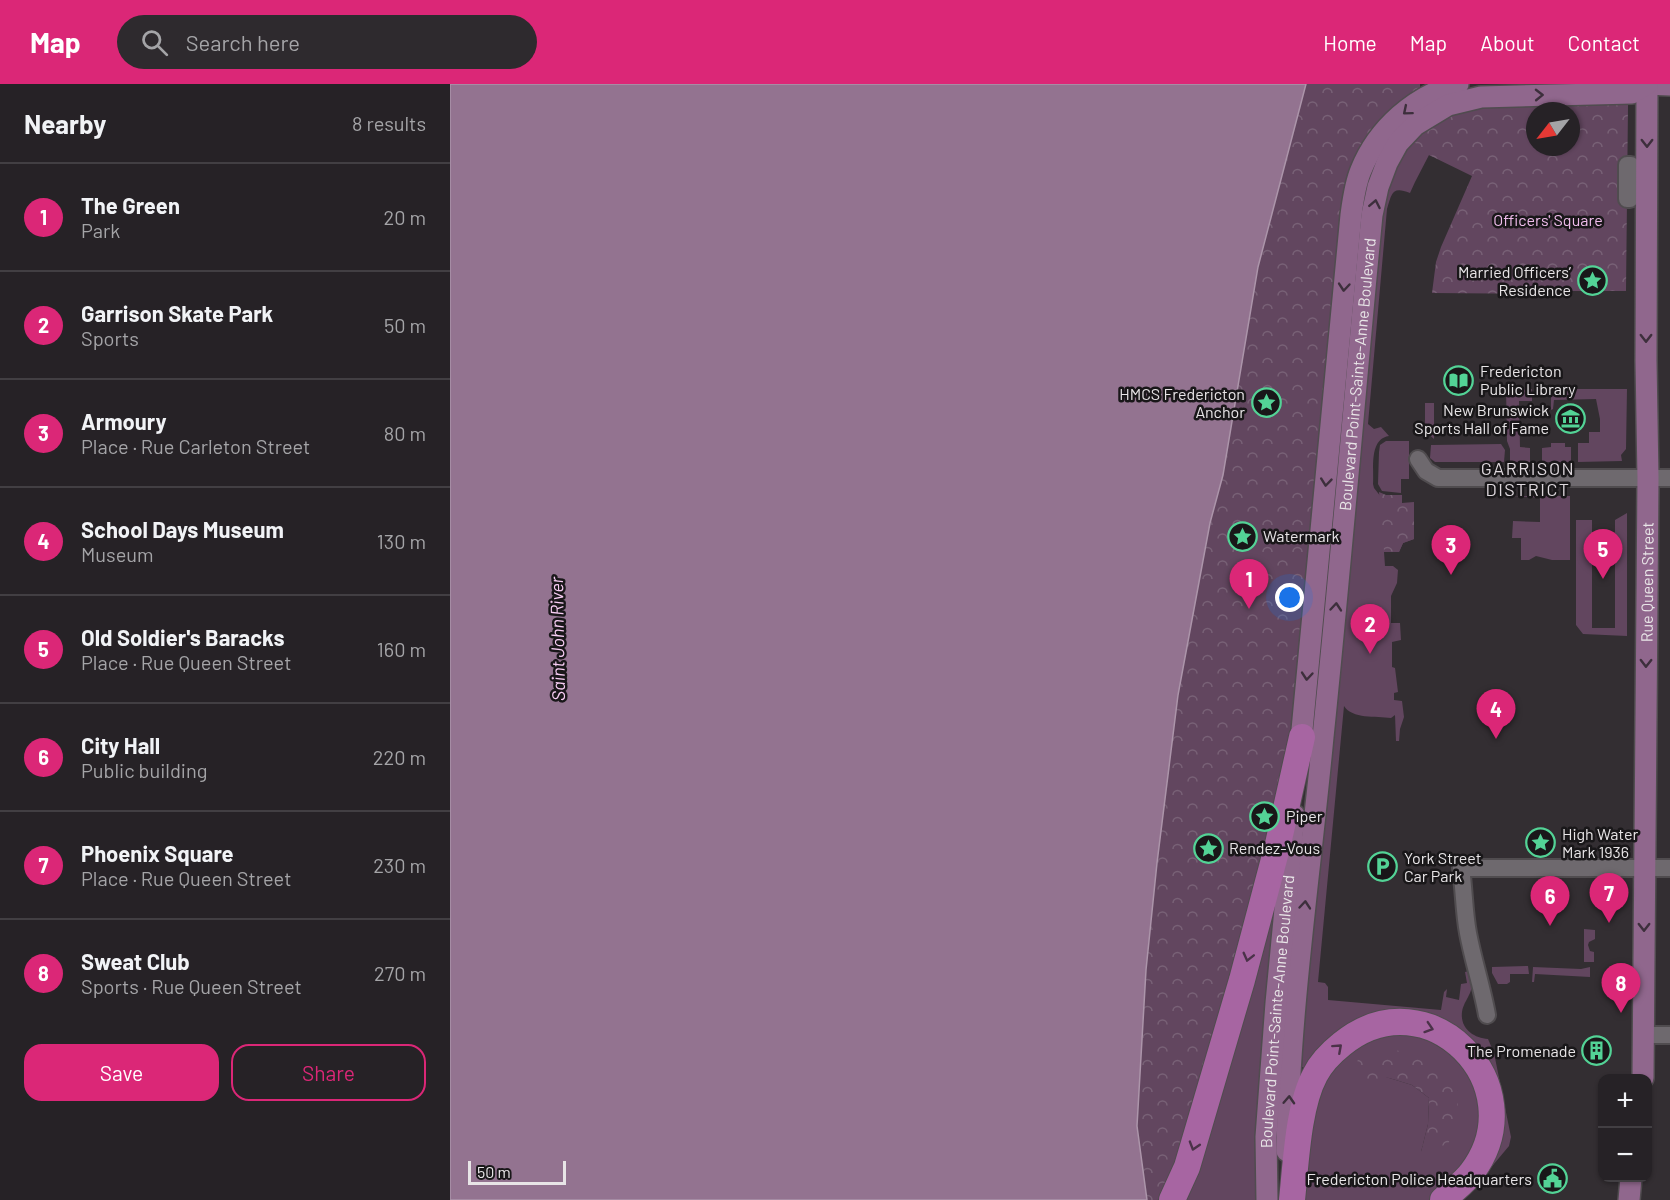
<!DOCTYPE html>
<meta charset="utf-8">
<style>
body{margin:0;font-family:Barlow,sans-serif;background:#2e2a2e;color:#f1f3f6}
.controls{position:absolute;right:18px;bottom:18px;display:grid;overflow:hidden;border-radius:12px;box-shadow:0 2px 4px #0004}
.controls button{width:54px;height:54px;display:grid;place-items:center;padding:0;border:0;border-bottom:2px solid #423f43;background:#262226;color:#f1f3f6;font:30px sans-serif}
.compass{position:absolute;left:1076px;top:18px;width:54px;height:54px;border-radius:50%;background:#262226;box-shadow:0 2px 4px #0004;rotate:239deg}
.scale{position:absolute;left:18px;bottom:15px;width:98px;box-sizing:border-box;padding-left:6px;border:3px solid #e8e5e7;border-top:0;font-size:16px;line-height:21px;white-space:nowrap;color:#e8e5e7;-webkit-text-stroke:4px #191719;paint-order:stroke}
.you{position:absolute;left:840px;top:514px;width:21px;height:21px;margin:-15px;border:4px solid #fff;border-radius:50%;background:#1a73e8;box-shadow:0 0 0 9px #1a73e833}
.badge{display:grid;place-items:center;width:39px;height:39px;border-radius:50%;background:#db2777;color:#fff;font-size:20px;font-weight:700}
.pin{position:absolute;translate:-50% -50px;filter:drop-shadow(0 2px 3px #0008)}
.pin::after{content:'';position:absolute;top:32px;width:21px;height:18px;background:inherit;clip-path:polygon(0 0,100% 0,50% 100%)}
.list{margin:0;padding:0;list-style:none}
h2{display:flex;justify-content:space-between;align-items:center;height:78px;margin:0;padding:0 24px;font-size:26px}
h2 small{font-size:20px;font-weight:400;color:#a4a4a7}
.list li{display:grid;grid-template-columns:39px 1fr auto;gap:18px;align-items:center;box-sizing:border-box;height:108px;padding:0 24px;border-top:2px solid #423f43}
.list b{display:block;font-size:22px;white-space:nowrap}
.list p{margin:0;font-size:20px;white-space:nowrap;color:#a4a4a7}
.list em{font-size:20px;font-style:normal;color:#a4a4a7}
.actions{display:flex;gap:12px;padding:18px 24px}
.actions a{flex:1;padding:14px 0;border:2px solid #db2777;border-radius:18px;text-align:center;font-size:21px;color:#db2777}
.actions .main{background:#db2777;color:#fff}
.icon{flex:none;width:33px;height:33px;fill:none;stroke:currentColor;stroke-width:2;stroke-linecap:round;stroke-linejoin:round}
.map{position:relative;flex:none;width:1220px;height:1116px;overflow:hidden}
header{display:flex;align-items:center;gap:36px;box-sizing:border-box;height:84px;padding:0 30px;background:#db2777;color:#fff}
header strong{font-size:28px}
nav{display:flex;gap:33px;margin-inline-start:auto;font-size:21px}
.search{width:420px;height:54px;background:#2e2a2e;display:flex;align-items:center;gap:15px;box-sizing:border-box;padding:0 21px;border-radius:33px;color:#a4a4a7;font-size:22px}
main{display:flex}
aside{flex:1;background:#262226}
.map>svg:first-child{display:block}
.green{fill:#62465f;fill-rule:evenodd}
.forest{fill:url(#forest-crowns);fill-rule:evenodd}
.water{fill:#937390;stroke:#ac95aa;stroke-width:1.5}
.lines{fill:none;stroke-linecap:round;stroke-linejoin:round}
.minor-casing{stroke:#504c4f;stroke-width:20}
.major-casing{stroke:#504c4f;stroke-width:24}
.highway-casing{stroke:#504c4f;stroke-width:28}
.minor{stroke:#6e696e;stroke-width:16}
.major{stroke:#90678d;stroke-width:21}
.highway{stroke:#a765a2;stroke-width:26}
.oneway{stroke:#3d2f3c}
.oneway2{stroke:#4b3249}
.labels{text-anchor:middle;stroke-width:5;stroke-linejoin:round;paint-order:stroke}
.park-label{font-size:16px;fill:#f1bded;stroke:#191719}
.poi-label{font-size:16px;fill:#e8e5e7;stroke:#191719;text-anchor:start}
.street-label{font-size:16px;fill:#e8e5e7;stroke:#191719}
.neighbourhood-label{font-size:18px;letter-spacing:1.5px;fill:#ded8dd;stroke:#191719}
.water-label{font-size:18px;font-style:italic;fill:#f9cef5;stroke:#191719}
</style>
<header>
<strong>Map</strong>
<div class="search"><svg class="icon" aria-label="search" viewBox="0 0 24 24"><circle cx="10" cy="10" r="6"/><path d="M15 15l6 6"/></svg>Search here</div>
<nav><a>Home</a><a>Map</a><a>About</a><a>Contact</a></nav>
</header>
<main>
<aside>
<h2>Nearby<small>8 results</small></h2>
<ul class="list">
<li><span class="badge">1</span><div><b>The Green</b><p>Park</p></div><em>20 m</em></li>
<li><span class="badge">2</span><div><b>Garrison Skate Park</b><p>Sports</p></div><em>50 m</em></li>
<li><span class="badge">3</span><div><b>Armoury</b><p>Place · Rue Carleton Street</p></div><em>80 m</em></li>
<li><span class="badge">4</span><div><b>School Days Museum</b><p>Museum</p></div><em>130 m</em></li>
<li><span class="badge">5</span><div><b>Old Soldier's Baracks</b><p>Place · Rue Queen Street</p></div><em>160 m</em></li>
<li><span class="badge">6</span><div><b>City Hall</b><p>Public building</p></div><em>220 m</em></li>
<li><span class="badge">7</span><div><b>Phoenix Square</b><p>Place · Rue Queen Street</p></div><em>230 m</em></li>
<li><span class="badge">8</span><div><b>Sweat Club</b><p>Sports · Rue Queen Street</p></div><em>270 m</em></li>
</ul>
<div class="actions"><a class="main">Save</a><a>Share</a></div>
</aside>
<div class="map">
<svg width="1220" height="1116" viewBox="0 0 1220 1116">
<defs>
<pattern id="forest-crowns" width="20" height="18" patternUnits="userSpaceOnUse" patternTransform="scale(1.5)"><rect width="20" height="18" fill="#62465f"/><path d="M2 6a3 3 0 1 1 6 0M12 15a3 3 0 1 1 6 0" fill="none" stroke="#786176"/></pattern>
</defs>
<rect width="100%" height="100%" fill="#332e32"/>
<g class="green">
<path d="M1178,21L1121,27H1085L991,76L979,71L965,98L960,109C942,102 942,109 937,125L918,340L924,345L931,343L939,352C919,355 924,384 923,400L924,404L964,455L953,459L949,468H934L935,482H943L948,486L947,499L941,512V539H950L951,556L942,558V583L945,584L948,608L944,609V616L952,617L954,633L950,645L949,657H946L945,631L941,634C926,632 902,635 894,622L868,898L875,899L878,903V916L991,926L994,908L997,905L996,913L1009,916L1011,900L1017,899L1015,888L1019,887C1020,893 1022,900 1021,906C1019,913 1013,920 1012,928C1010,945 1024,954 1038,955L1044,969L1061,1053L1059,1062L1018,1111L1013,1116H1003L1017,1104L1041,994L957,931L861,985L852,983L855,926L894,514L933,118L938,92L962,56L998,30Z"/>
<polygon points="1056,304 1082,305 1082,317 1069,317 1070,363 1080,364 1080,378 1060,378 1060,365 1057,357"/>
<polygon points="1101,305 1177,305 1176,365 1171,371 1172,377 1128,378 1128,359 1139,359 1139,348 1150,348 1150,335 1146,315 1104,316 1103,325 1101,326"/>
<polygon points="975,319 984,319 984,355 975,347"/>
<polygon points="936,357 959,357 959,395 951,395 951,409 932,407 928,400 929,368 930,361"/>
<polygon points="1101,359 1115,359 1115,363 1121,363 1121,378 1092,378 1092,364 1101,363"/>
<polygon points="1051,360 1055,366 1054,378 985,378 980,374 981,361"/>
<polygon points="1063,412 1120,412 1120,476 1102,476 1086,472 1079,476 1071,476 1071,454 1062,454 1063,437 1090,438 1090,414"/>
<polygon points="1177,429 1177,552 1133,550 1126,541 1126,436 1142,436 1142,544 1165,544 1165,436"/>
<polygon points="826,804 806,1072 807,1116 730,1116"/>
<polygon points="1134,845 1145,846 1145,855 1139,858 1138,861 1140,867 1144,868 1144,878 1134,878"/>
<polygon points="1078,882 1079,890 1060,890 1060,898 1057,900 1048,900 1042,889 1042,883"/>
<polygon points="1083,883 1131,885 1140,883 1140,893 1085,890 1084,898 1082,898"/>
<path d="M962,946L1021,983L1035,1044L1003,1099L980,1116H853L863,1011L901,961ZM936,993L1008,1007L971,1068L978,1040L979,1014L962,1001Z"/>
</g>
<g class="forest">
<path d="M856,0H970V5C950,19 932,33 918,54L845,623L829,729L720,1116H697L687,1042L696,886L707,779L728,611L760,439L773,391L808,183Z"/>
<path d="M1077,21H1178L1176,207H1116V210L982,209L986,178L991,163L1022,92L979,71L962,56L998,30L1033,23ZM1085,27H1121V63H1085Z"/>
<polygon points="929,408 936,411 952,411 952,419 964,418 964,455 953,459 949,468 934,467"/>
<polygon points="946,966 987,980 1008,1007 1008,1037 998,1060 971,1068 978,1040 979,1014 962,1001 936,993 920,1001 903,995 909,971"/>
</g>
<polygon class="water" points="0,0 856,0 808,183 773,391 760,439 728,611 707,779 696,886 687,1042 697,1116 0,1116"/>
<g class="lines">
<defs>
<g id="minor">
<polygon points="1177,81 1181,81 1180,115 1177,115"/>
<polyline points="968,375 976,387 988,394 1220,394"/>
<path d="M1037,931C1032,903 1023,876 1018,849C1014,828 1014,805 1011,784H1220"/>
<polyline points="1193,951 1220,951"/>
</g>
<g id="major">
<polyline points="1197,0 1220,1"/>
<path d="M850,667L901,131C903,116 905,100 911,86C928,44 965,12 1008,0"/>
<path id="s1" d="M1193,994L1198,394L1196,277L1197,0"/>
<path id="s2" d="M837,1067C839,929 860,791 873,653C891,479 905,305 922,131L928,103L937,79L948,59L965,41L998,21L1031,13L1182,9L1197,0"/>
<path id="s3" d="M817,1116L816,1053L826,919L844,731"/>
<polyline points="1179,1116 1181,1094"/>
</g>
<g id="highway">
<polyline points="722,1116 737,1083 792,896 828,760 852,653"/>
<path d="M842,1116C846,1079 848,1023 865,991C871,979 882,968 892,960C978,890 1087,1001 1022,1088C1015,1098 1002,1107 993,1116"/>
</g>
</defs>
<use href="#minor" class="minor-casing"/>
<use href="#major" class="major-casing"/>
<use href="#highway" class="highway-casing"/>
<use href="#minor" class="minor"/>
<use href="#major" class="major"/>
<use href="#highway" class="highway"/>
</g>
<defs><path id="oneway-chevron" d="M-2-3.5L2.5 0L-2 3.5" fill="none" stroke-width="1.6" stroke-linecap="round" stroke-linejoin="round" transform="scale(1.5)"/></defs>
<g class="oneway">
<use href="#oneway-chevron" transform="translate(1089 11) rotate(-1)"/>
<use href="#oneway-chevron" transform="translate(957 27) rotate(140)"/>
<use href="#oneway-chevron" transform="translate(1197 59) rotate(90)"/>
<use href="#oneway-chevron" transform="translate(925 120) rotate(-79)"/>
<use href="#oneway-chevron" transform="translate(894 203) rotate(95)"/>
<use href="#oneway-chevron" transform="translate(1196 254) rotate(90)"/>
<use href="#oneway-chevron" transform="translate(876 398) rotate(96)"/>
<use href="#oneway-chevron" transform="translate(886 523) rotate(-85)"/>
<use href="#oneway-chevron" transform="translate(1196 579) rotate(91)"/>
<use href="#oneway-chevron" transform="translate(857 592) rotate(95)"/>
<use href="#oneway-chevron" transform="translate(855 821) rotate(-85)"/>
<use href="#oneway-chevron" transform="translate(1194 843) rotate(90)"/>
<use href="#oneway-chevron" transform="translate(839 1016) rotate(-87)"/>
</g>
<g class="oneway2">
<use href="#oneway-chevron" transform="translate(798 873) rotate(104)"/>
<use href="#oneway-chevron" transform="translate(979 944) rotate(18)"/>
<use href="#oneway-chevron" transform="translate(888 964) rotate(-42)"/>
<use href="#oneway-chevron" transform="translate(744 1062) rotate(107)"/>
</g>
<defs>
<symbol id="sight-ring" viewBox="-11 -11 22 22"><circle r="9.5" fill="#191719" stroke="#53d396" stroke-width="1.5"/><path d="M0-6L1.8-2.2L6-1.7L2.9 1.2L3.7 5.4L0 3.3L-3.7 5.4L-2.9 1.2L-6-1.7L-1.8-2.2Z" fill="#53d396"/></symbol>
<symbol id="library-ring" viewBox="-11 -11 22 22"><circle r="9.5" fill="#191719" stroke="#53d396" stroke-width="1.5"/><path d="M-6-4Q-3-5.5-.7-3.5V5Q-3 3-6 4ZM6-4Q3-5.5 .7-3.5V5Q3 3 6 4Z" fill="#53d396"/></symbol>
<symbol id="museum-ring" viewBox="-11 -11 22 22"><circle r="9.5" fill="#191719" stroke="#53d396" stroke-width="1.5"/><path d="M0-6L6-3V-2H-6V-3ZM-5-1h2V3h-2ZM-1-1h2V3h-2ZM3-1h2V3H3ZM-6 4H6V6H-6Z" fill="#53d396"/></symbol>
<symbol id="parking-ring" viewBox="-11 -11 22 22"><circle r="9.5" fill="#191719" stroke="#53d396" stroke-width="1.5"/><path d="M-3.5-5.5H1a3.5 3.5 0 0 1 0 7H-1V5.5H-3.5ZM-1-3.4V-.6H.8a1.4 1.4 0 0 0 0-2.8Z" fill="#53d396"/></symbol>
<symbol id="building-ring" viewBox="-11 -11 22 22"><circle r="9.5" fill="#191719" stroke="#53d396" stroke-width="1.5"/><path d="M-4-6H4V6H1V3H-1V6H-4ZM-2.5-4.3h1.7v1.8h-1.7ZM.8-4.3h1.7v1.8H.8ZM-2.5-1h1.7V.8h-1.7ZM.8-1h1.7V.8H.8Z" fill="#53d396"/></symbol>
<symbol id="civic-ring" viewBox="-11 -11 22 22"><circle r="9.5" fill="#191719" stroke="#53d396" stroke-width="1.5"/><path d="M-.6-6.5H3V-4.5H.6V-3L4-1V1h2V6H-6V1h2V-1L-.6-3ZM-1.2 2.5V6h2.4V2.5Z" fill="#53d396"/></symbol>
</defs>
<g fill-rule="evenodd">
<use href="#sight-ring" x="1126" y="180" width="33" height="33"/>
<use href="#library-ring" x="992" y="280" width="33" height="33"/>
<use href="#sight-ring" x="800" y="302" width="33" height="33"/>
<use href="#museum-ring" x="1104" y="318" width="33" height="33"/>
<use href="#sight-ring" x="776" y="436" width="33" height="33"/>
<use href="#sight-ring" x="798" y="716" width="33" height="33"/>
<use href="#sight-ring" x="1074" y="742" width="33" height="33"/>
<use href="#sight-ring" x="742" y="748" width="33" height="33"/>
<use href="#parking-ring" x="916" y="766" width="33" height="33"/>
<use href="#building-ring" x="1130" y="950" width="33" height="33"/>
<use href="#civic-ring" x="1086" y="1078" width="33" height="33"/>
</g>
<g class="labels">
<g class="park-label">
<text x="1098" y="142">Officers' Square</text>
</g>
<g class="poi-label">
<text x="1121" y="194" text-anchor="end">Married Officers’<tspan x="1121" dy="18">Residence</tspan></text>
<text x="1030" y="293">Fredericton<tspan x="1030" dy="18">Public Library</tspan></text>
<text x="795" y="316" text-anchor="end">HMCS Fredericton<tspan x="795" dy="18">Anchor</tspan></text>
<text x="1099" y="332" text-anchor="end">New Brunswick<tspan x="1099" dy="18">Sports Hall of Fame</tspan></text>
<text x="813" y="458">Watermark</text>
<text x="836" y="738">Piper</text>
<text x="1112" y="756">High Water<tspan x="1112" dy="18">Mark 1936</tspan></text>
<text x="779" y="770">Rendez-Vous</text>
<text x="954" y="780">York Street<tspan x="954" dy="18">Car Park</tspan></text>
<text x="1126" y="973" text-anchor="end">The Promenade</text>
<text x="1082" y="1101" text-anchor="end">Fredericton Police Headquarters</text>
</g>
<g class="street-label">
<text dy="6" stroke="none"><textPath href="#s2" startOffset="780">Boulevard Point-Sainte-Anne Boulevard</textPath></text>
<text dy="6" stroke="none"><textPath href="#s1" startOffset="496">Rue Queen Street</textPath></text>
<text dy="6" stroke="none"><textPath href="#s3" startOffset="189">Boulevard Point-Sainte-Anne Boulevard</textPath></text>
</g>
<g class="neighbourhood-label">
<text x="1078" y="391">GARRISON<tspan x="1078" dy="21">DISTRICT</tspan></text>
</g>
<g class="water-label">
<text transform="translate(108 555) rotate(-91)" y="6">Saint John River</text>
</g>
</g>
</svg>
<div class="controls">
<button>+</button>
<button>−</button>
</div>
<svg class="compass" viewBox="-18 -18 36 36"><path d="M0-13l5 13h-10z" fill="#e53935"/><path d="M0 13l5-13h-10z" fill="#a4a4a7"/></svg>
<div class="scale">50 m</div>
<div class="you"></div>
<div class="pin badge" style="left:799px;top:525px">1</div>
<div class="pin badge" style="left:920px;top:570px">2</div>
<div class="pin badge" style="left:1001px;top:491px">3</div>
<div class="pin badge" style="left:1046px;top:655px">4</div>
<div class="pin badge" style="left:1153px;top:495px">5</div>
<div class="pin badge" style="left:1100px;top:842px">6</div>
<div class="pin badge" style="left:1159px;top:839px">7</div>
<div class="pin badge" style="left:1171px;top:929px">8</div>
</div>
</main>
